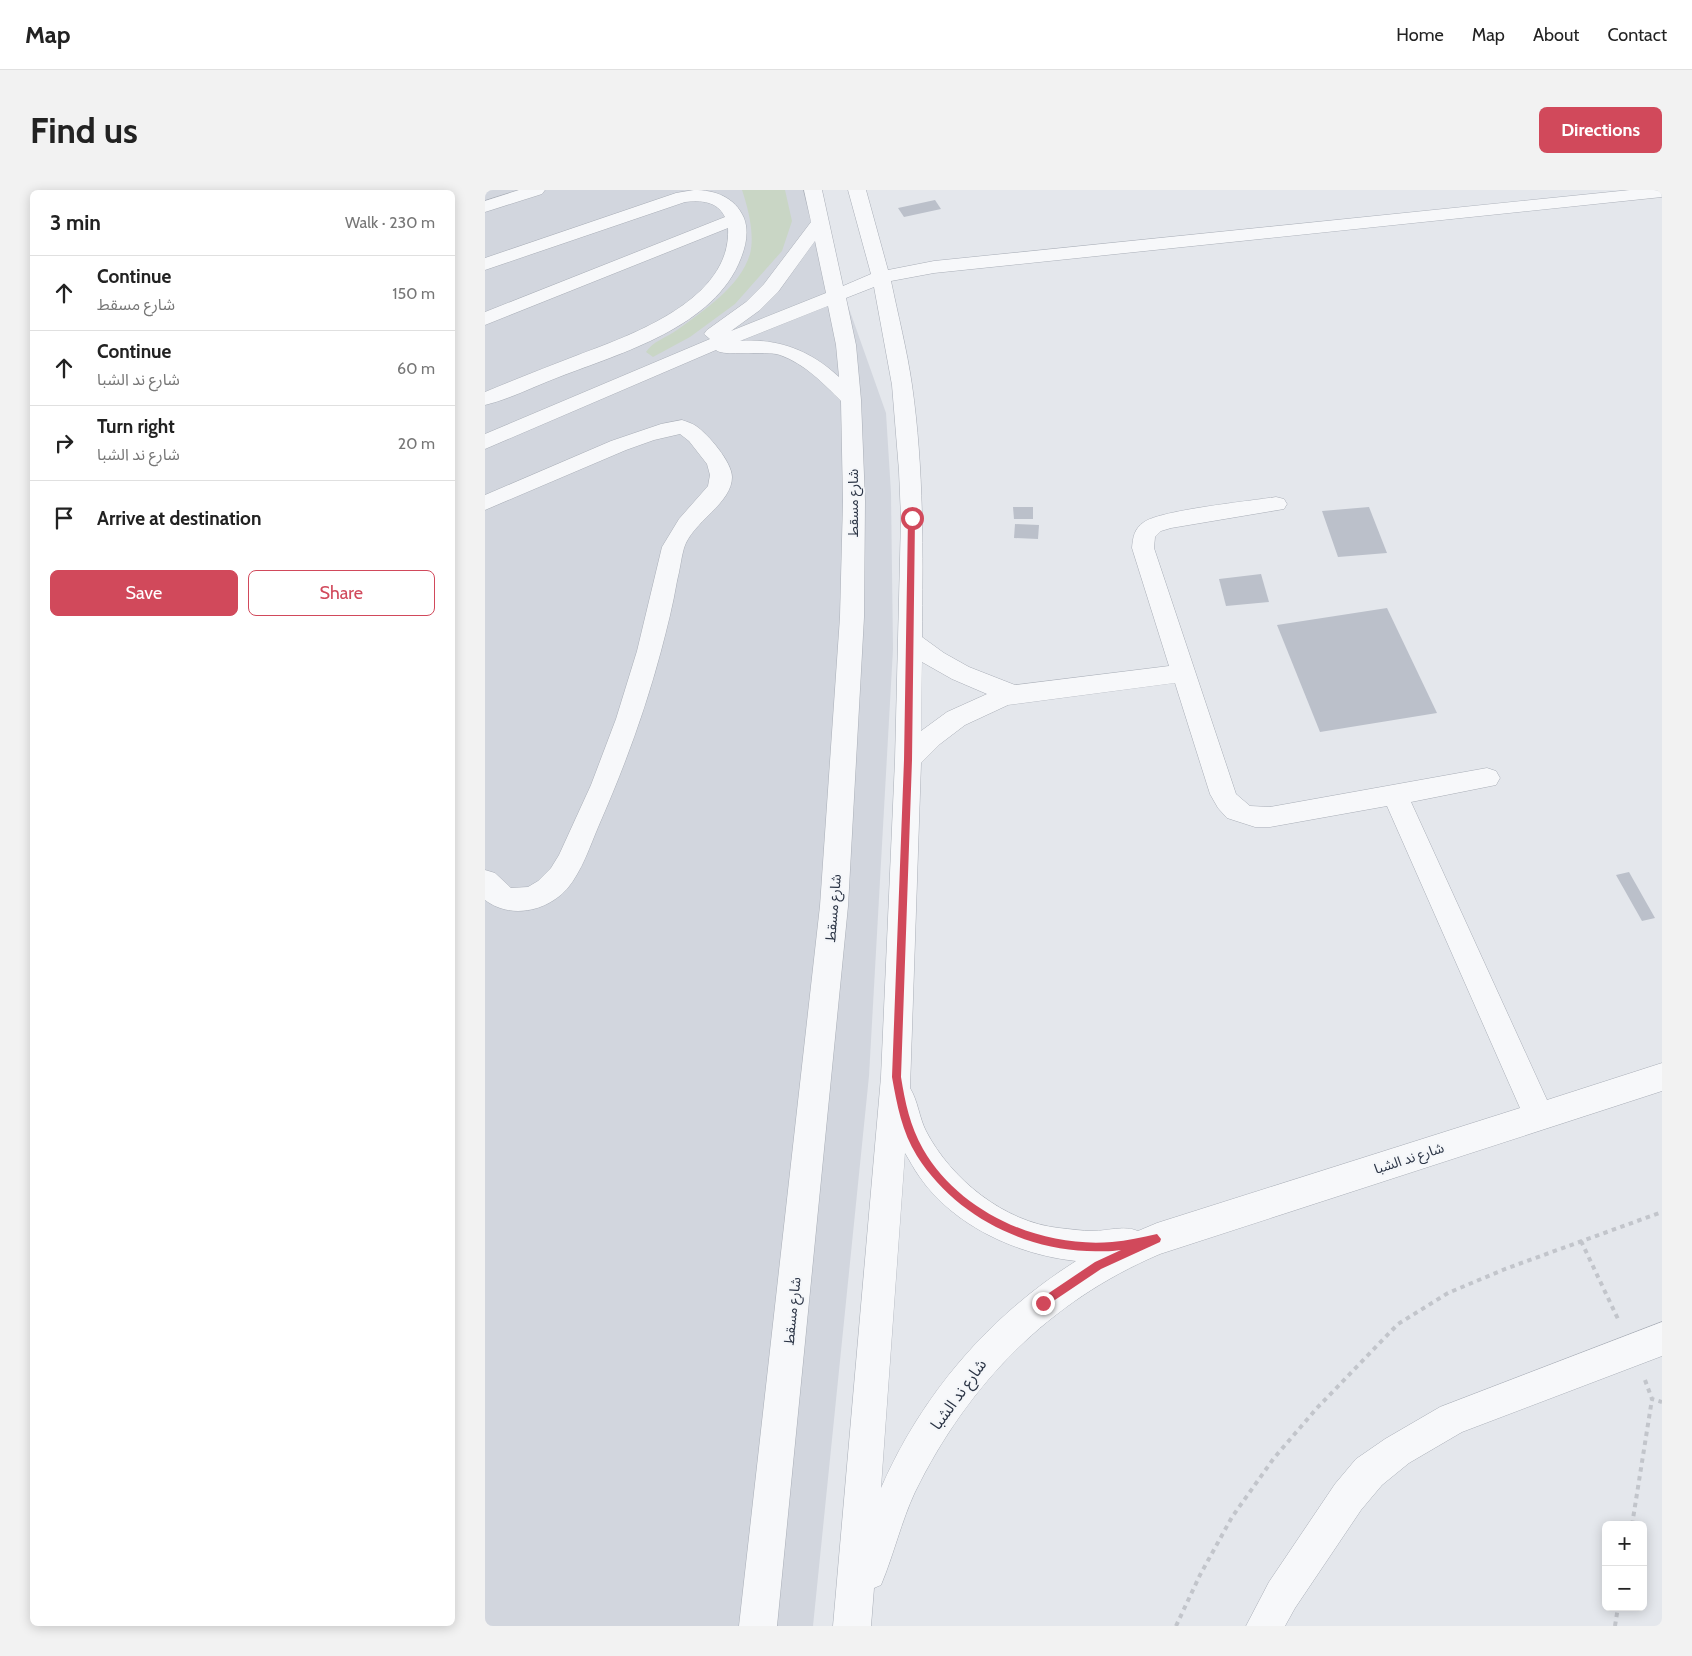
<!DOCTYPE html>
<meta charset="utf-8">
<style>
body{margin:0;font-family:Cabin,"Noto Sans Arabic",sans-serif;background:#f2f2f2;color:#222}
.controls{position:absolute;right:15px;bottom:15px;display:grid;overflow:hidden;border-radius:8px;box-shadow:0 2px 12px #0003}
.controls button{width:45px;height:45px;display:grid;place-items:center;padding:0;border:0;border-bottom:1px solid #e0e0e0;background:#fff;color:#222;font:25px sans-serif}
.stop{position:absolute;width:15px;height:15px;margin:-11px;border:4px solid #d1495b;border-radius:50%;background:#fff}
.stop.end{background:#d1495b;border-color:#fff;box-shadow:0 1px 5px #0008}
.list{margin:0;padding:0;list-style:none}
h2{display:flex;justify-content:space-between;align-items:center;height:65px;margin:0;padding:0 20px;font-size:21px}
h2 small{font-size:16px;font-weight:400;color:#767676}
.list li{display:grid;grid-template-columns:32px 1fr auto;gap:15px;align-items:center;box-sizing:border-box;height:75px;padding:0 20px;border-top:1px solid #e0e0e0}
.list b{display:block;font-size:19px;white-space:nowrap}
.list p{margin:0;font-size:16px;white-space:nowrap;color:#767676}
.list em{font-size:16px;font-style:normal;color:#767676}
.actions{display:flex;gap:10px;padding:15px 20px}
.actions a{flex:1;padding:11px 0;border:1px solid #d1495b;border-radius:8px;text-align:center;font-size:18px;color:#d1495b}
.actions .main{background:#d1495b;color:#fff}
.icon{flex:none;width:28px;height:28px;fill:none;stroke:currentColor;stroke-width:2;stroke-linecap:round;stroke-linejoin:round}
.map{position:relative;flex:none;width:1177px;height:1436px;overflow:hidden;border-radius:8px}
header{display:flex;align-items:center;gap:30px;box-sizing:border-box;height:70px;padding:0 25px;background:#fff;border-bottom:1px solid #e0e0e0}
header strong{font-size:24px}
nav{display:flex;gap:28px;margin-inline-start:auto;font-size:18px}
.intro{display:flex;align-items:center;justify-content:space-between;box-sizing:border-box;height:120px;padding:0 30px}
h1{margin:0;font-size:35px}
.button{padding:12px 22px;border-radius:8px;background:#d1495b;color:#fff;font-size:18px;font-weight:700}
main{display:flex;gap:30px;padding:0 30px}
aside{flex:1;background:#fff;border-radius:8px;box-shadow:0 2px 12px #0003}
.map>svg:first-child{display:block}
.built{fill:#d2d6de}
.green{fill:#c9d6c5}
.building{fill:#bbc0ca}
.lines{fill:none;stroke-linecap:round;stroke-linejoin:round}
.minor-casing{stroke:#a9aeb7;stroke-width:1}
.path{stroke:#c2c5cb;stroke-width:4;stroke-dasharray:4.5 4.5;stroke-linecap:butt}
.minor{fill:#f7f8fa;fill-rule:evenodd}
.route{fill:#d1495b}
.labels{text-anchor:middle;stroke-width:4;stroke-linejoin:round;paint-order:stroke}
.street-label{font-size:14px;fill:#2b3445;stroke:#f4f6f9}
.near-street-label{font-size:16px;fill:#2b3445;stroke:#f4f6f9}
</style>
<header>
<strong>Map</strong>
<nav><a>Home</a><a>Map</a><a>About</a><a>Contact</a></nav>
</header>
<div class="intro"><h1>Find us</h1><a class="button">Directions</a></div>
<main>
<aside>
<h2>3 min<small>Walk · 230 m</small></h2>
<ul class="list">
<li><svg class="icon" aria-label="ahead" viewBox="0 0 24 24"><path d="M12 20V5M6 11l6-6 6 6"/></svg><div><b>Continue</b><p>شارع مسقط</p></div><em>150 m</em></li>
<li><svg class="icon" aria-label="ahead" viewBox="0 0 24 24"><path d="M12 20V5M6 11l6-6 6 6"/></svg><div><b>Continue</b><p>شارع ند الشبا</p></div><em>60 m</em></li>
<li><svg class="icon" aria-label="right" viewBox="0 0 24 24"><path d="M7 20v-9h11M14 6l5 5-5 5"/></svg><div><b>Turn right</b><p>شارع ند الشبا</p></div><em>20 m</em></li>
<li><svg class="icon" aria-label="arrive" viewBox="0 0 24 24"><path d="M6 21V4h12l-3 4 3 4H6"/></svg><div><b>Arrive at destination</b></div></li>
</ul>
<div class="actions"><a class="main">Save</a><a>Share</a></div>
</aside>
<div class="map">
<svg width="1177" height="1436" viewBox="0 0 1177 1436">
<rect width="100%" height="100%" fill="#e4e7ec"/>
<polygon class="built" points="0,0 322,0 401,223 406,303 408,459 384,886 328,1436 0,1436"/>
<path class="green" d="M257,0H300L307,31L297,61L250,114L205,147L168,167L161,162C168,151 181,148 192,140C218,121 255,97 265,64C270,44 263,18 257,0Z"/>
<g class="building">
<polygon points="450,10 456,19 419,27 413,18"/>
<polygon points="528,317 548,317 548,329 529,329"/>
<polygon points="884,317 902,363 853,367 837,321"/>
<polygon points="530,334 554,335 553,349 529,348"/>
<polygon points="776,384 784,412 741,416 734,389"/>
<polygon points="902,418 952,523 835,542 792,435"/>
<polygon points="1144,682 1170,728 1157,731 1131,685"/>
</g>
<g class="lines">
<defs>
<g id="minor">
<polygon points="34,0 60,0 57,4 0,22 0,11"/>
<path d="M209,0C230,0 250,7 259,28C264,41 261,55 256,68C230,137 136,163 74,187C50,196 25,209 0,215V202C31,189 62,177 93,165C146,145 247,110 243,38L0,135V122L240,27C232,11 216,10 200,12L0,80V68L191,3Z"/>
<path d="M319,0H337L358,96L386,84L363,0H381L403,80L449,71L1145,0H1177V7L449,83L406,91C413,125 422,160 427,195C439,279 438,363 437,447L459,463L484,477L530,495L684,476L647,358C648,347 649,339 659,332C676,320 766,311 791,307L799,309L802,314L799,319L686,338L676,341L670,347L669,358L751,604L765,616L785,617L1002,578L1011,581L1015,588L1011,595L926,612L1062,910L1177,873V901L675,1064C564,1111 483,1194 430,1302C416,1332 409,1364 396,1395L389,1398L386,1436H348L396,887L410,570L416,328L414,281L407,195L389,97L361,108L371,155L376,210L380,311L379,427L363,716L292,1436H254L335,716L355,427L358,311L356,211C338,193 320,174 295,165C280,160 238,167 231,160L0,259V244L225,149L219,144L222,140L261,112L279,94L326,32ZM330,51L341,103L246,141L275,120L293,102ZM343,116L351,155L354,187C326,161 294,148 255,151ZM437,472L467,489L502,504L462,522L436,541ZM690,493L725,604L733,618L742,628L770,637H785L902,616L1035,918L672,1033L653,1041C639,1035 623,1041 608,1041C597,1041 585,1039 574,1038C519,1032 466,989 441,941C434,927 433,911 425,898L436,573L455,554L480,535L523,515ZM420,963C425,971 429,979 434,986C468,1036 533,1065 591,1071C504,1126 437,1204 396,1298Z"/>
<path d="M197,230C202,232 207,233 211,236C223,244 247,272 247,287C247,314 207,332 199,358C196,368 195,380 192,391C188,415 182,438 176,461C160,521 139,578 114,635C105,656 97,681 82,699C61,722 25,729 0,710V680L10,683L26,698L43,697L53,691L66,678L74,665L106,595L131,529L152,461L177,357L194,329L223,296L225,285L222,274L204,251L195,244L169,250L141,260L0,320V305L126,251L176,234Z"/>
<polygon points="1177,1132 1177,1166 977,1242 924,1273 897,1295 876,1320 810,1418 800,1436 761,1436 784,1392 850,1294 871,1269 900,1249 955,1217"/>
</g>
</defs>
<use href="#minor" class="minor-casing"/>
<g class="path">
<polyline points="1096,1051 1133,1129"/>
<polyline points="1160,1190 1167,1209 1177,1212"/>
<polyline points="1147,1335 1167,1209"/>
<polyline points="691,1436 715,1385 747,1327 789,1268 832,1218 913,1134 963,1103 1020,1079 1177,1022"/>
<polyline points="1130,1436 1133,1417"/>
</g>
<use href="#minor" class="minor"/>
</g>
<path class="route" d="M427,326L430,328L427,570L416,887C420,912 425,936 438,959C475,1023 555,1058 627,1052C642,1051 657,1047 672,1044L676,1049L675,1052L616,1079L558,1118L555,1116V1109L610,1072L636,1060C625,1062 614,1061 602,1061C535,1058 469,1024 432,966C417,942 412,915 407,887L419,570L423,328Z"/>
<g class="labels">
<g class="street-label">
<text transform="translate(368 313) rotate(-90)" y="5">شارع مسقط</text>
<text transform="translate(348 718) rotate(-85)" y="5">شارع مسقط</text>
<text transform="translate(924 968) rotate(-18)" y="5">شارع ند الشبا</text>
<text transform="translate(307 1121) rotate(-84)" y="5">شارع مسقط</text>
</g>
<g class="near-street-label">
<text transform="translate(473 1204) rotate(-54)" y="6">شارع ند الشبا</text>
</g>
</g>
</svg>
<div class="controls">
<button>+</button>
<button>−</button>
</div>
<div class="stop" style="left:427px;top:328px"></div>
<div class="stop end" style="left:558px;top:1113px"></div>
</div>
</main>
